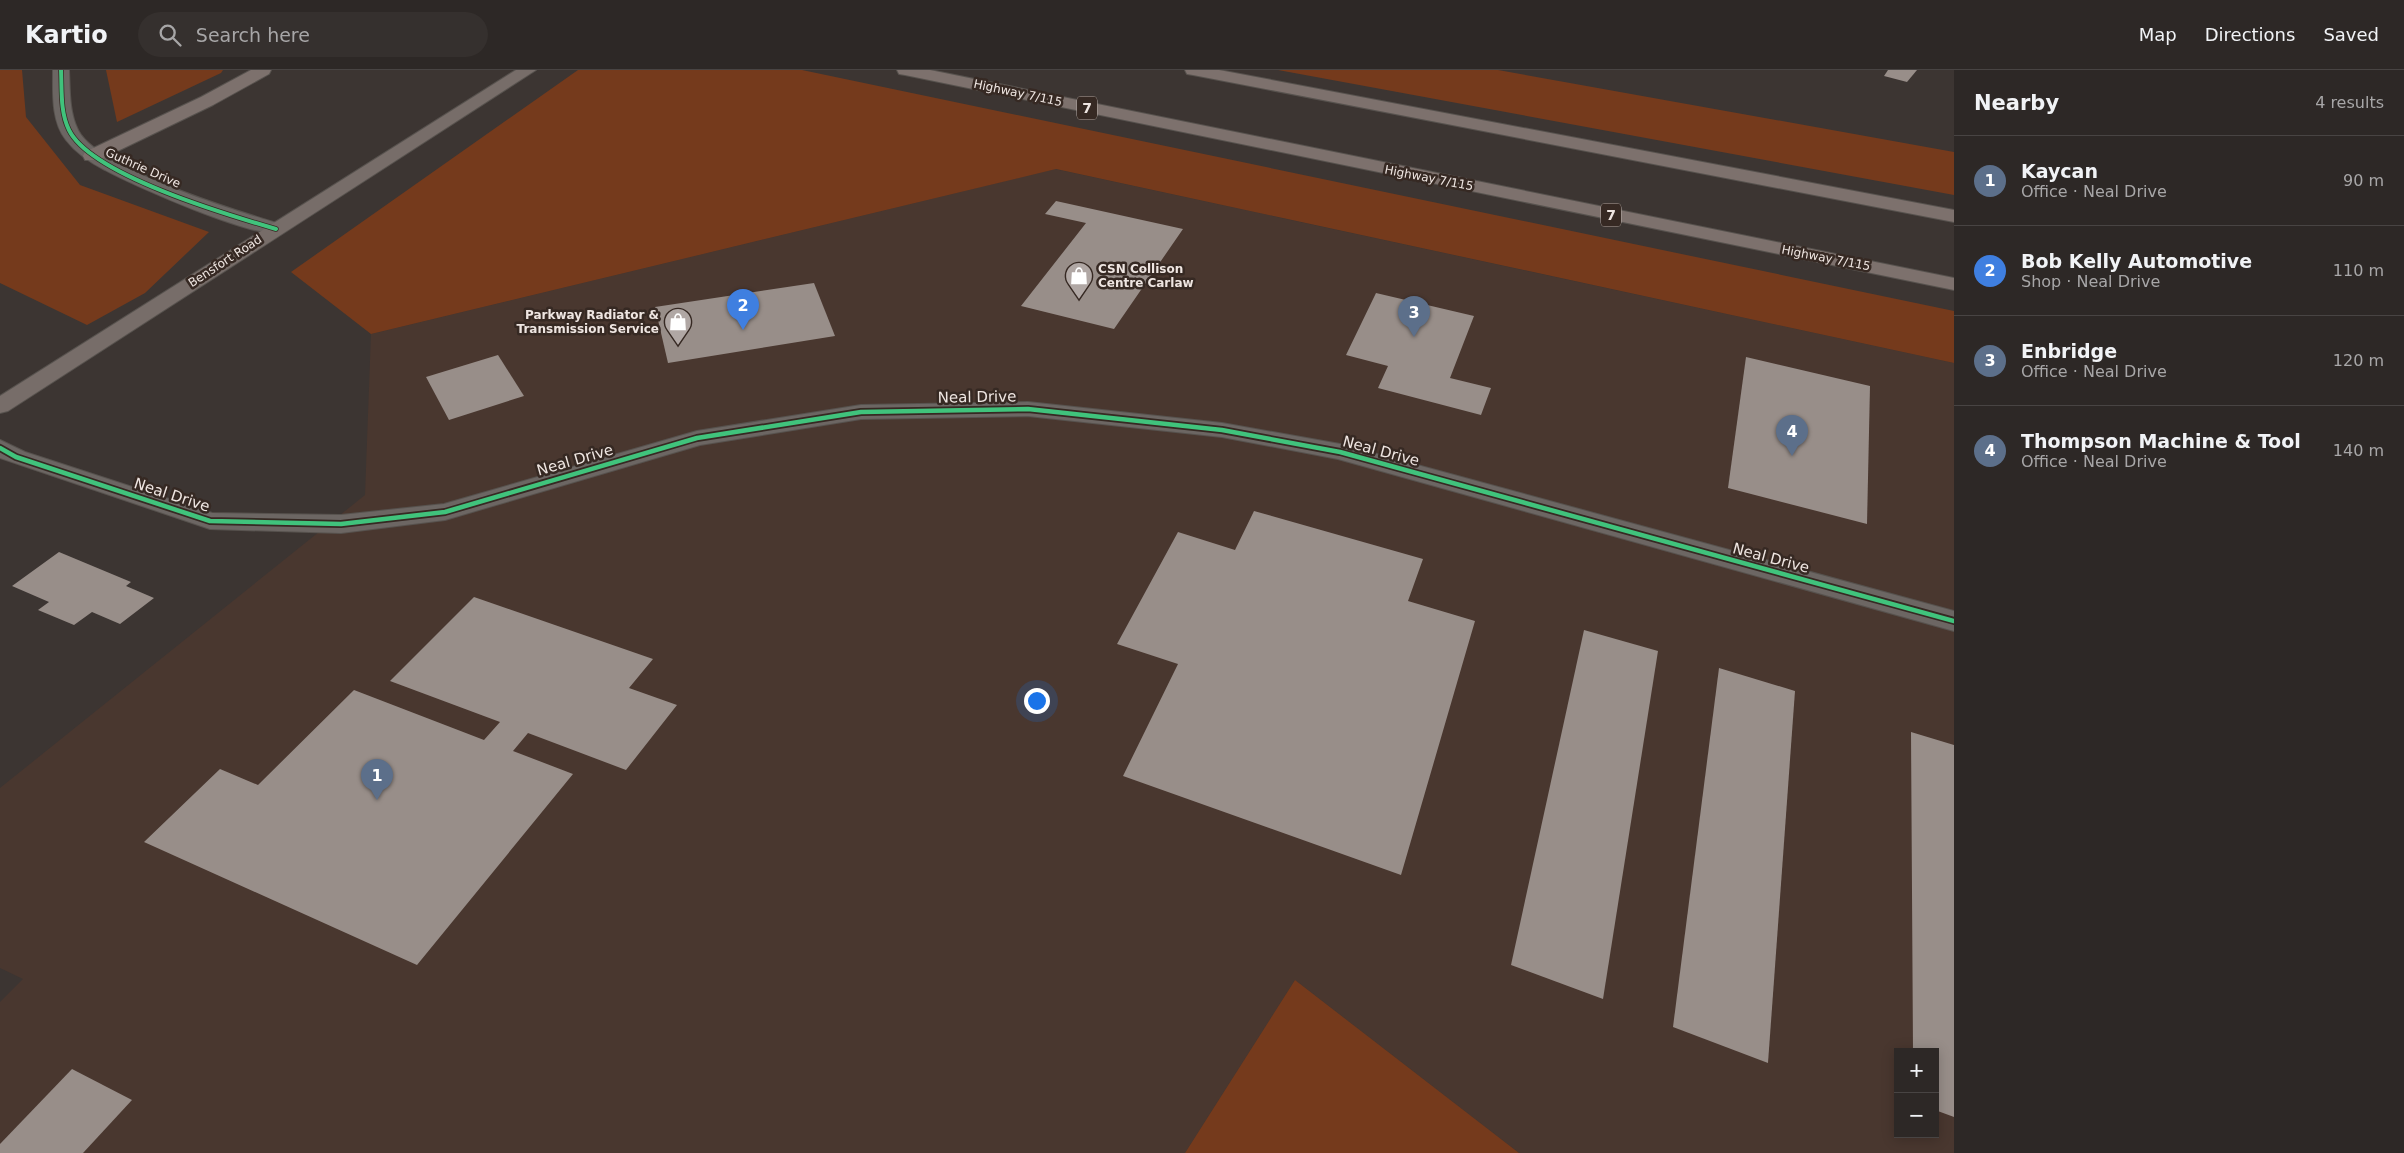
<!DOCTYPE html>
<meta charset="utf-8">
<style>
body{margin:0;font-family:"DejaVu Sans",sans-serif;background:#35302e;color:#f1f3f6}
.controls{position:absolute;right:15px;bottom:15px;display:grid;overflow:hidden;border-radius:0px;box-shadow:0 2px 12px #0003}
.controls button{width:45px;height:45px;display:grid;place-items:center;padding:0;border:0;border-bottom:1px solid #484443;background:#2d2826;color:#f1f3f6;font:25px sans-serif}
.you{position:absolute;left:1036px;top:630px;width:18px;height:18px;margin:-12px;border:4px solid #fff;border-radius:50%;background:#1a73e8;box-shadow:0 0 0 8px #1a73e833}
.badge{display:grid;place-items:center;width:32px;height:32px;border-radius:50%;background:#b0a7a4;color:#fff;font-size:16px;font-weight:700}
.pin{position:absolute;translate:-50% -41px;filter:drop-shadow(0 1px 2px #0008)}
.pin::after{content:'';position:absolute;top:26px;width:18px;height:15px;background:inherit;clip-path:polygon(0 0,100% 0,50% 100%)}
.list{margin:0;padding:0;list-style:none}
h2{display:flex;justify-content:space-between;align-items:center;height:65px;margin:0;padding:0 20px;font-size:21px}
h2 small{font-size:16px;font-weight:400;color:#a7a6a7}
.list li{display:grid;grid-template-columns:32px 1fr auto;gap:15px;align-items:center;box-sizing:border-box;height:90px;padding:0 20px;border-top:1px solid #484443}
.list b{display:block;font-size:19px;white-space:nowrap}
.list p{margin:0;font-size:16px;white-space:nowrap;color:#a7a6a7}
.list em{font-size:16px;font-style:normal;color:#a7a6a7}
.icon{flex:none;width:28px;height:28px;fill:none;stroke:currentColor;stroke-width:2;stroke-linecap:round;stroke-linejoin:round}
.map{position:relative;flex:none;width:1954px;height:1083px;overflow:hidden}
header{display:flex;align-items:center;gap:30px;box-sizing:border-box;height:70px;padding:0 25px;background:#2d2826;border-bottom:1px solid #484443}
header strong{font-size:24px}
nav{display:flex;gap:28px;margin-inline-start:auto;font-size:18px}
.search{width:350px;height:45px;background:#35302e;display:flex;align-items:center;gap:12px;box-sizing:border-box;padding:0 18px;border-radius:28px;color:#a7a6a7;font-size:19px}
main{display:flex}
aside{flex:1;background:#2d2826}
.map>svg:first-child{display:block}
.built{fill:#49372f;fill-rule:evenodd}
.green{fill:#753a1c}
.building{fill:#988e89}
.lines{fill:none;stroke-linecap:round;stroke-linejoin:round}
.minor-casing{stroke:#57524e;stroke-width:2}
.major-casing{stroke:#57524e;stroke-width:2}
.highway-casing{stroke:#57524e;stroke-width:2}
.minor{fill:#6c6663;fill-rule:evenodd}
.major{fill:#776d69;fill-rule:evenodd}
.highway{fill:#7d716d;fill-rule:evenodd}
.cycleway-far1-casing{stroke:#362923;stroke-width:5.5}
.cycleway-casing{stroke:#362923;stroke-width:8}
.cycleway-far1{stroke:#40c37c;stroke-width:4}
.cycleway{stroke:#40c37c;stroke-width:4.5}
.labels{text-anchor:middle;stroke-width:5;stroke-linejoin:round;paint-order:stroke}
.far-street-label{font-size:12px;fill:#eee5e1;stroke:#362923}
.far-poi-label{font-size:12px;font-weight:bold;fill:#eee5e1;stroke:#362923;text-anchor:start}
.shield{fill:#362923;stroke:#b7ada8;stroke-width:1}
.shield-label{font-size:14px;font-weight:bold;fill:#eee5e1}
.street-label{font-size:15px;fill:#eee5e1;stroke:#362923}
</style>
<header>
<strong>Kartio</strong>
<div class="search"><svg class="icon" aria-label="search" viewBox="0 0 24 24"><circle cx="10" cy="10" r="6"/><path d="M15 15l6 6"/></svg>Search here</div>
<nav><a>Map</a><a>Directions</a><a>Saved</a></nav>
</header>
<main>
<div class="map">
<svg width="1954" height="1083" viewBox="0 0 1954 1083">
<rect width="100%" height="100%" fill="#3c3532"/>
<path class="built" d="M1055,99L1954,293V1083H1519L1295,910L1185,1083H0V932L23,909L0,898V718L365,425L371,264ZM1898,982H1935V1064H1898Z"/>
<g class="green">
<polygon points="0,0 22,0 26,47 80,115 209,162 145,223 87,255 0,213"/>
<polygon points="106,0 223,0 221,3 117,52"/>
<polygon points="578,0 802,0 1954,241 1954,293 1056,99 371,264 291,202"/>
<polygon points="1278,0 1498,0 1954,82 1954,125"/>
<polygon points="1295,910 1519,1083 1185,1083"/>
</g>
<g class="building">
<polygon points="1888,0 1917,0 1907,12 1884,6"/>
<polygon points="1056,131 1183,159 1114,259 1021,236 1086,153 1045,144"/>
<polygon points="814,213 835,266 668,293 655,237"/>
<polygon points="1376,223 1474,246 1450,308 1491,318 1481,345 1378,318 1388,296 1346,285"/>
<polygon points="498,285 524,326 449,350 426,307"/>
<polygon points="1746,287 1870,316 1867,454 1728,418"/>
<polygon points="1254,441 1423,489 1408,531 1475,551 1401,805 1123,706 1178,594 1117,574 1178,462 1235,480"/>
<polygon points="59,482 131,512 126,516 154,528 120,554 92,542 74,555 38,540 49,532 12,516"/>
<polygon points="474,527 653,589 629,618 677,635 626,700 528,663 513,681 573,704 417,895 144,772 220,699 258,715 354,620 484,670 500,652 390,611"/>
<polygon points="1584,560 1658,581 1603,929 1511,895"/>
<polygon points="1719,598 1795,621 1768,993 1673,957"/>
<polygon points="1911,662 1954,675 1954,1047 1935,1040 1935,982 1913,982"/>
<polygon points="72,999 132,1030 83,1083 0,1083 0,1074"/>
</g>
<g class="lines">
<defs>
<g id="minor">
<path d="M53,0H69C70,20 69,42 78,60C97,99 240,142 283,155L286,159L283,163C257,170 132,115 105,100C91,93 76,83 66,70C51,51 53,23 53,0Z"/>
<polygon points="1028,332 1222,353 1340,374 1954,541 1954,561 1338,389 1222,367 1028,346 861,349 700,375 445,450 341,463 210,459 0,388 0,370 25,382 212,443 341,445 444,434 697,361 861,335"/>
</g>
<polygon id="major" points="516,0 536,0 8,341 0,343 0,326"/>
<g id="highway">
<polygon points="251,0 271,0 269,4 213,35 99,90 85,90 83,86 85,82 201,27"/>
<polygon points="897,0 930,0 1954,208 1954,220 905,5 899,4"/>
<polygon points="1185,0 1219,0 1954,140 1954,152 1193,5 1187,4"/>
</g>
</defs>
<use href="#minor" class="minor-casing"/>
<use href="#major" class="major-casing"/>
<use href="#highway" class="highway-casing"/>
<use href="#minor" class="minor"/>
<use href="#major" class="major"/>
<use href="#highway" class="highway"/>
<defs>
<path id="cycleway-far1" d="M61,0C62,20 60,42 69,60C91,105 228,145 276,159"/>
<polyline id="cycleway" points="0,378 16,387 210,451 341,454 445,442 697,368 861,342 1028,339 1222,360 1340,382 1954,551"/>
</defs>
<use href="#cycleway-far1" class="cycleway-far1-casing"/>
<use href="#cycleway" class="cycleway-casing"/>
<use href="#cycleway-far1" class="cycleway-far1"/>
<use href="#cycleway" class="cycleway"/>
</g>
<defs>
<symbol id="shop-pin" viewBox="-11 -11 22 30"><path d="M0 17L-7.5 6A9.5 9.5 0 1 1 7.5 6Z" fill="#b0a7a4" stroke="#362923"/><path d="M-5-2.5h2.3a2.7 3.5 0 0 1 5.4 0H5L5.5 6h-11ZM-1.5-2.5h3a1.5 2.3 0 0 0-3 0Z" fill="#fff"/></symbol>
</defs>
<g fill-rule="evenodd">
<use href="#shop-pin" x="1063" y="190" width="32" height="43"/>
<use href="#shop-pin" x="662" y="236" width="32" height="43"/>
</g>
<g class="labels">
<g class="far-street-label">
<text transform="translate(1018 23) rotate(12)" y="4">Highway 7/115</text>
<text transform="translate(143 98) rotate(24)" y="4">Guthrie Drive</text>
<text transform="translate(1429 108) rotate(11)" y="4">Highway 7/115</text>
<text transform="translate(1826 188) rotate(11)" y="4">Highway 7/115</text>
<text transform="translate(225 191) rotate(-33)" y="4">Bensfort Road</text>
</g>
<g class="far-poi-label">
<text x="1098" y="203">CSN Collison<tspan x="1098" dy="14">Centre Carlaw</tspan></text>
<text x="659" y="249" text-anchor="end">Parkway Radiator &amp;<tspan x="659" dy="14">Transmission Service</tspan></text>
</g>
<g class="shield">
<rect x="1077" y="26.5" width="20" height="23" rx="4"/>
<rect x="1601" y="133.5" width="20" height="23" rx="4"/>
</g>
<g class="shield-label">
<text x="1087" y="43">7</text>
<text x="1611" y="150">7</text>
</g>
<g class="street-label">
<text transform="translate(977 327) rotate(-1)" y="5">Neal Drive</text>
<text transform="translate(1381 381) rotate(15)" y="5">Neal Drive</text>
<text transform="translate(575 390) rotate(-16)" y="5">Neal Drive</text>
<text transform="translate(172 425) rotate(18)" y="5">Neal Drive</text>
<text transform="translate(1771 488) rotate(15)" y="5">Neal Drive</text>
</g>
</g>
</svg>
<div class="controls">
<button>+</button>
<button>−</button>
</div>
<div class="you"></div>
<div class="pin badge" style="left:377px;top:730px;background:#5c6f8a">1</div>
<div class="pin badge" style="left:743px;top:260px;background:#3f7fe0">2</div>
<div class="pin badge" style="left:1414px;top:267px;background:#5c6f8a">3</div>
<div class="pin badge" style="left:1792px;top:386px;background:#5c6f8a">4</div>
</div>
<aside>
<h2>Nearby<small>4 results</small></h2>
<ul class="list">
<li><span class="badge" style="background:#5c6f8a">1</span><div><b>Kaycan</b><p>Office · Neal Drive</p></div><em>90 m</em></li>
<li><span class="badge" style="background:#3f7fe0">2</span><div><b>Bob Kelly Automotive</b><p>Shop · Neal Drive</p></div><em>110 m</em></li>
<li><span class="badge" style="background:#5c6f8a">3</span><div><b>Enbridge</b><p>Office · Neal Drive</p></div><em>120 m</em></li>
<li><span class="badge" style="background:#5c6f8a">4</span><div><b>Thompson Machine &amp; Tool</b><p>Office · Neal Drive</p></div><em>140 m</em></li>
</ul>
</aside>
</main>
